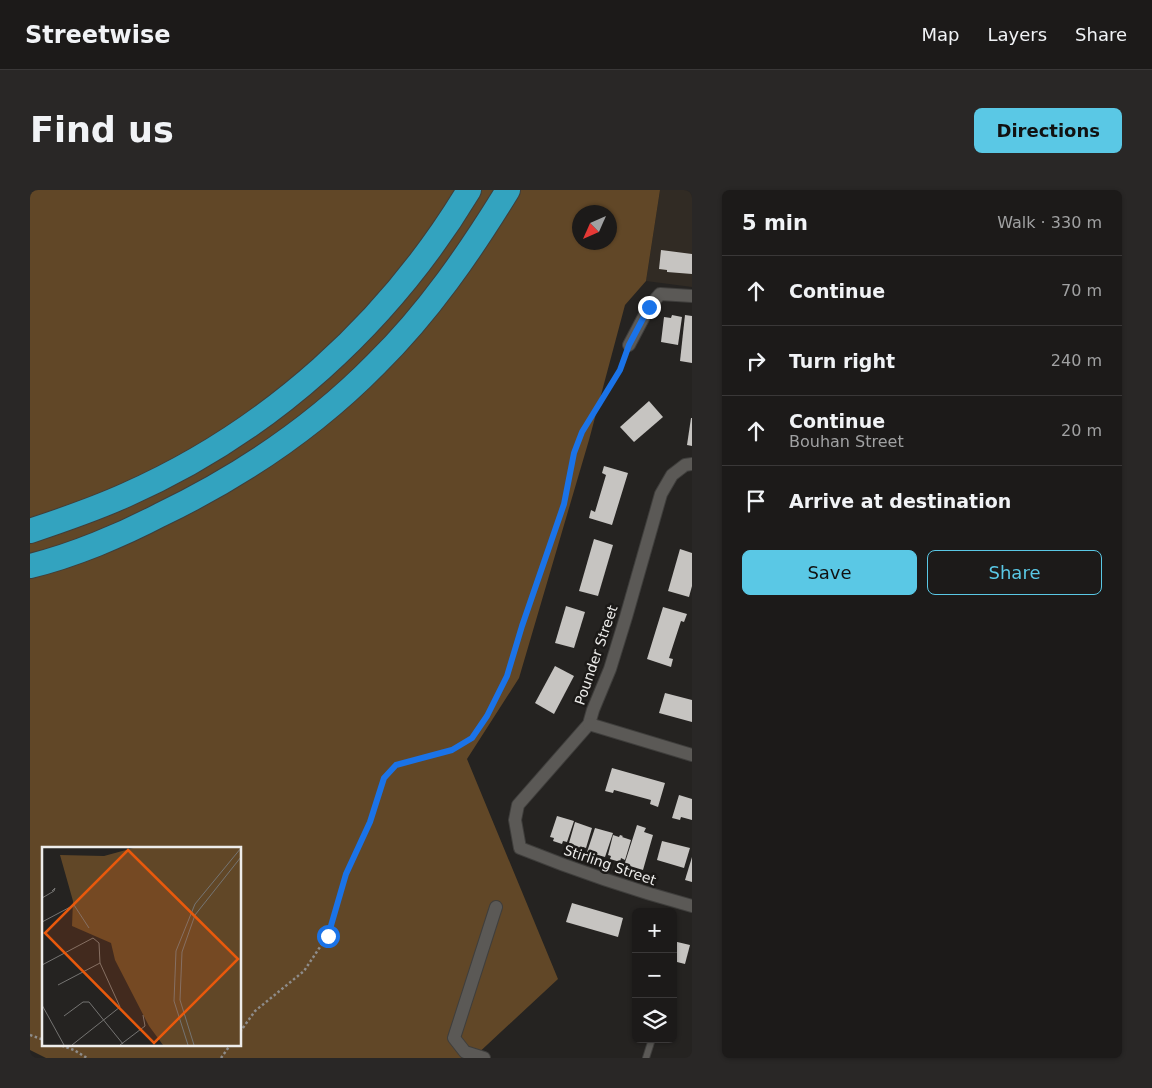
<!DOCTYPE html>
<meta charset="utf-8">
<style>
body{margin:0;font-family:"DejaVu Sans",sans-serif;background:#292726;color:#f1f3f6}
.controls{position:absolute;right:15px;bottom:15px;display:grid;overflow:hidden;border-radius:8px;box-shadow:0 1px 4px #0004}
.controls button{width:45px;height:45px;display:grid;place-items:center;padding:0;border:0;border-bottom:1px solid #3a3838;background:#1c1a19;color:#f1f3f6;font:25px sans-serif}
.compass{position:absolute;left:542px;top:15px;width:45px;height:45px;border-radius:50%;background:#1c1a19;box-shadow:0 1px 4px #0004;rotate:225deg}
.stop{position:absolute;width:15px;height:15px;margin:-11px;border:4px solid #1a73e8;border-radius:50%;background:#fff}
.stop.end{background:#1a73e8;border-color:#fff;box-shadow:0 1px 5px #0008}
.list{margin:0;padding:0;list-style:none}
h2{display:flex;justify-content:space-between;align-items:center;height:65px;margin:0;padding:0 20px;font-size:21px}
h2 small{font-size:16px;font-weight:400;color:#a0a1a2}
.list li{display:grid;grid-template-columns:32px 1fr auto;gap:15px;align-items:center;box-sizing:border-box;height:70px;padding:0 20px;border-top:1px solid #3a3838}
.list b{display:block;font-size:19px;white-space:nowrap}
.list p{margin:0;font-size:16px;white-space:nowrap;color:#a0a1a2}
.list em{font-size:16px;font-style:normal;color:#a0a1a2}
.actions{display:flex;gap:10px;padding:15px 20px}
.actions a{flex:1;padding:11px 0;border:1px solid #5ac8e5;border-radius:8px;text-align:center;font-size:18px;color:#5ac8e5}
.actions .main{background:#5ac8e5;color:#111}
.icon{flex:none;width:28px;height:28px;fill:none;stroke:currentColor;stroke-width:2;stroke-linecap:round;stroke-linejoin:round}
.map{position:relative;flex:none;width:662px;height:868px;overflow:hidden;border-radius:8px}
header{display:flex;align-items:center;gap:30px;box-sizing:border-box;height:70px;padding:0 25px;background:#1c1a19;border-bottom:1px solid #3a3838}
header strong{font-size:24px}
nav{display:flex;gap:28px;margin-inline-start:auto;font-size:18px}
.intro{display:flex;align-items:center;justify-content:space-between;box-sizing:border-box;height:120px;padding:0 30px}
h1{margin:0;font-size:35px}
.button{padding:12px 22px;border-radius:8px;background:#5ac8e5;color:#111;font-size:18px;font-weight:700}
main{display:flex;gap:30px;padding:0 30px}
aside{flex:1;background:#1c1a19;border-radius:8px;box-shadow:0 1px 4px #0004}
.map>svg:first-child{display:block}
.built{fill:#312b24}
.green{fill:#614727;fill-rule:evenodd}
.building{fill:#c6c4c1}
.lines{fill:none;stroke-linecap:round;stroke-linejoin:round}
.lane-casing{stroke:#3f3e3c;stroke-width:8}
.street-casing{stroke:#3f3e3c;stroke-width:14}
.highway-casing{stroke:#3f3e3c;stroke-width:26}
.path{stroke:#8e8c8a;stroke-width:2.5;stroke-dasharray:2.5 2.5;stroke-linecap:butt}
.lane{stroke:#5b5956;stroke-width:6}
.street{stroke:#5b5956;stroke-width:12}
.highway{stroke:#33a3bf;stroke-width:24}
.route{stroke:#1a73e8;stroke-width:6}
.labels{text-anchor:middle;stroke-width:5;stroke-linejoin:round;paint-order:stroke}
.street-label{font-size:14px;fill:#eeedeb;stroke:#1c1a18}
.inset-road{fill:none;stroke:#757472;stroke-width:1}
.view{fill:#e8590c;fill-opacity:0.15;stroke:#e8590c;stroke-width:2.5}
.inset-edge{fill:none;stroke:#eeedeb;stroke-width:2.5}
</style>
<header>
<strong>Streetwise</strong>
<nav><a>Map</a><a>Layers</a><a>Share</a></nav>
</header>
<div class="intro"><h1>Find us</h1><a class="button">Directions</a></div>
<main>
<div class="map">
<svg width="662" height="868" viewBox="0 0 662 868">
<rect width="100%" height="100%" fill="#252321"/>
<polygon class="built" points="630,0 662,0 662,97 616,91"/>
<path class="green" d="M0,0H630L616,91L595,115L559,250L489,488L437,569L528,789L443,868H16L0,860ZM550,22H580V52H550ZM14,658H210V854H14Z"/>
<g class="building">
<polygon points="631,60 662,64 662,84 637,82 637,80 629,79"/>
<polygon points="642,125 652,127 648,155 631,152 634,127 641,128"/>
<polygon points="655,125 662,126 662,173 650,171"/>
<polygon points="619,211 633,227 604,252 590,237"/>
<polygon points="661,228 662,228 662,256 657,255"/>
<polygon points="574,276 598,283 582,335 559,328 561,320 565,322 576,285 572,283"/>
<polygon points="564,349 583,355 568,406 549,401"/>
<polygon points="650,359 662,363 662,396 659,407 638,401"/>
<polygon points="536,416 555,422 544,458 525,453"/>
<polygon points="633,417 657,424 654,432 651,431 639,468 643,469 641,477 617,469"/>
<polygon points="525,476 544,486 524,524 505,513"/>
<polygon points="635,503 662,510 662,532 629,523"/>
<polygon points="582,578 635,593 628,617 620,614 621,610 584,600 583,603 575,601"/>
<polygon points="649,605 662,609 662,630 651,627 650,630 642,628"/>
<polygon points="527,626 544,631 537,652 533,651 532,654 523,651 524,648 520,647"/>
<polygon points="545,632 562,638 556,658 553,657 551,661 541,657 542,654 539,653"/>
<polygon points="607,635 616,638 614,642 623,645 613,680 600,676 598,684 592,682"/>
<polygon points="565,638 583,643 575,667 557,662"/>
<polygon points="583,645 589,647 590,645 593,646 592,647 601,650 595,670 591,668 590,672 580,669 581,666 578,665"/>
<polygon points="632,651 660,658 654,678 627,670"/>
<polygon points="662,667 662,692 655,690"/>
<polygon points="542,713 593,728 588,747 536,732"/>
<polygon points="643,751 660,755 655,774 643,771"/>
</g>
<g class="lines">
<defs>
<polyline id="lane" points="616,868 622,849"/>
<g id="street">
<polyline points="599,155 619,117 630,104 662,106"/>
<path d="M662,274L655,275L642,285L631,304L596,427L580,479L563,520L559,534L488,615L485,630L490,658C547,681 603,700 662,716"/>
<polyline points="559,534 662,565"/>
<polyline points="454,868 435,862 424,848 466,717"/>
</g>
<g id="highway">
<path d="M0,341C33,330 65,319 96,305C239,242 359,133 439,0"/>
<path d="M0,376C42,366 92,345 130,325C209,287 284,237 346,174C398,123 440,62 478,0"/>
</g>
</defs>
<use href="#lane" class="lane-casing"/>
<use href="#street" class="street-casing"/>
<use href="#highway" class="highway-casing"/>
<g class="path">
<polyline points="210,842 225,821 274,781 298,745 316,683 339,632 354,588 366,575 422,560 442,548 457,525 477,487 492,436 534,314 544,263 552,242 590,180 595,166"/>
<polyline points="0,845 14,850"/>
<polyline points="27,854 44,860 57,868"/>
<polyline points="191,868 201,854"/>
</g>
<use href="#lane" class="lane"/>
<use href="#street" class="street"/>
<use href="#highway" class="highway"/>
</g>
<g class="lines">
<polyline class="route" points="298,746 316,684 340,632 354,588 366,575 422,560 442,548 457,526 477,486 492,436 534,314 544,263 552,242 590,180 599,155 619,117"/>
</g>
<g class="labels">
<g class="street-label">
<text transform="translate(566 465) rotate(-71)" y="5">Pounder Street</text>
<text transform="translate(580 675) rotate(19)" y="5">Stirling Street</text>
</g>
</g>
<g transform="translate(12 657)">
<rect width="199" height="199" fill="#252321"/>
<path d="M95,0H199V198H121L107,179L73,113L69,96L30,79L31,54L18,8L62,9Z" fill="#614727"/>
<path class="inset-road" d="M0,51L12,44L13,41L10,44M0,75L32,58L47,81M0,118L51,91L57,96L58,116L78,160L30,198M16,138L58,116M0,158L22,198M22,169L41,155H47L81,197M78,198L103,179L101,168M146,198L132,154L134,104L153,57L199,1M152,198L138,153L140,105L153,68L199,10"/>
<path class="view" d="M86,3L196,112L112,196L3,86Z"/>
<rect width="199" height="199" class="inset-edge"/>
</g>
</svg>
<div class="controls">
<button>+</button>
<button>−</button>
<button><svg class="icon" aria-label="layers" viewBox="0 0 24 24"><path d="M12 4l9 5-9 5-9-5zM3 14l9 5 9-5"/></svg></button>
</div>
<svg class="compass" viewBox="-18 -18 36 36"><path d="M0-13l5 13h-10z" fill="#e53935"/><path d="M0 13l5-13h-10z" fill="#a0a1a2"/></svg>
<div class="stop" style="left:298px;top:746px"></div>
<div class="stop end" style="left:619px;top:117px"></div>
</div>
<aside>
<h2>5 min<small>Walk · 330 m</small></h2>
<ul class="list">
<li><svg class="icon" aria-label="ahead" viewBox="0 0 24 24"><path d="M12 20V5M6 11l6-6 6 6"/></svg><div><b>Continue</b></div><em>70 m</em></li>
<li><svg class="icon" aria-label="right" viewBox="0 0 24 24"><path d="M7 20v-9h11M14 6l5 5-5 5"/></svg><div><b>Turn right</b></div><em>240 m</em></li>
<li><svg class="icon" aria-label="ahead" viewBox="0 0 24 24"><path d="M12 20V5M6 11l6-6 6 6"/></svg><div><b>Continue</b><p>Bouhan Street</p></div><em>20 m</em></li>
<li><svg class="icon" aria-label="arrive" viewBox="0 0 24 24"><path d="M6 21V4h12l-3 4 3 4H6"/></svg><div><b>Arrive at destination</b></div></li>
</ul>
<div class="actions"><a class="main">Save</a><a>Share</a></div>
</aside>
</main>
